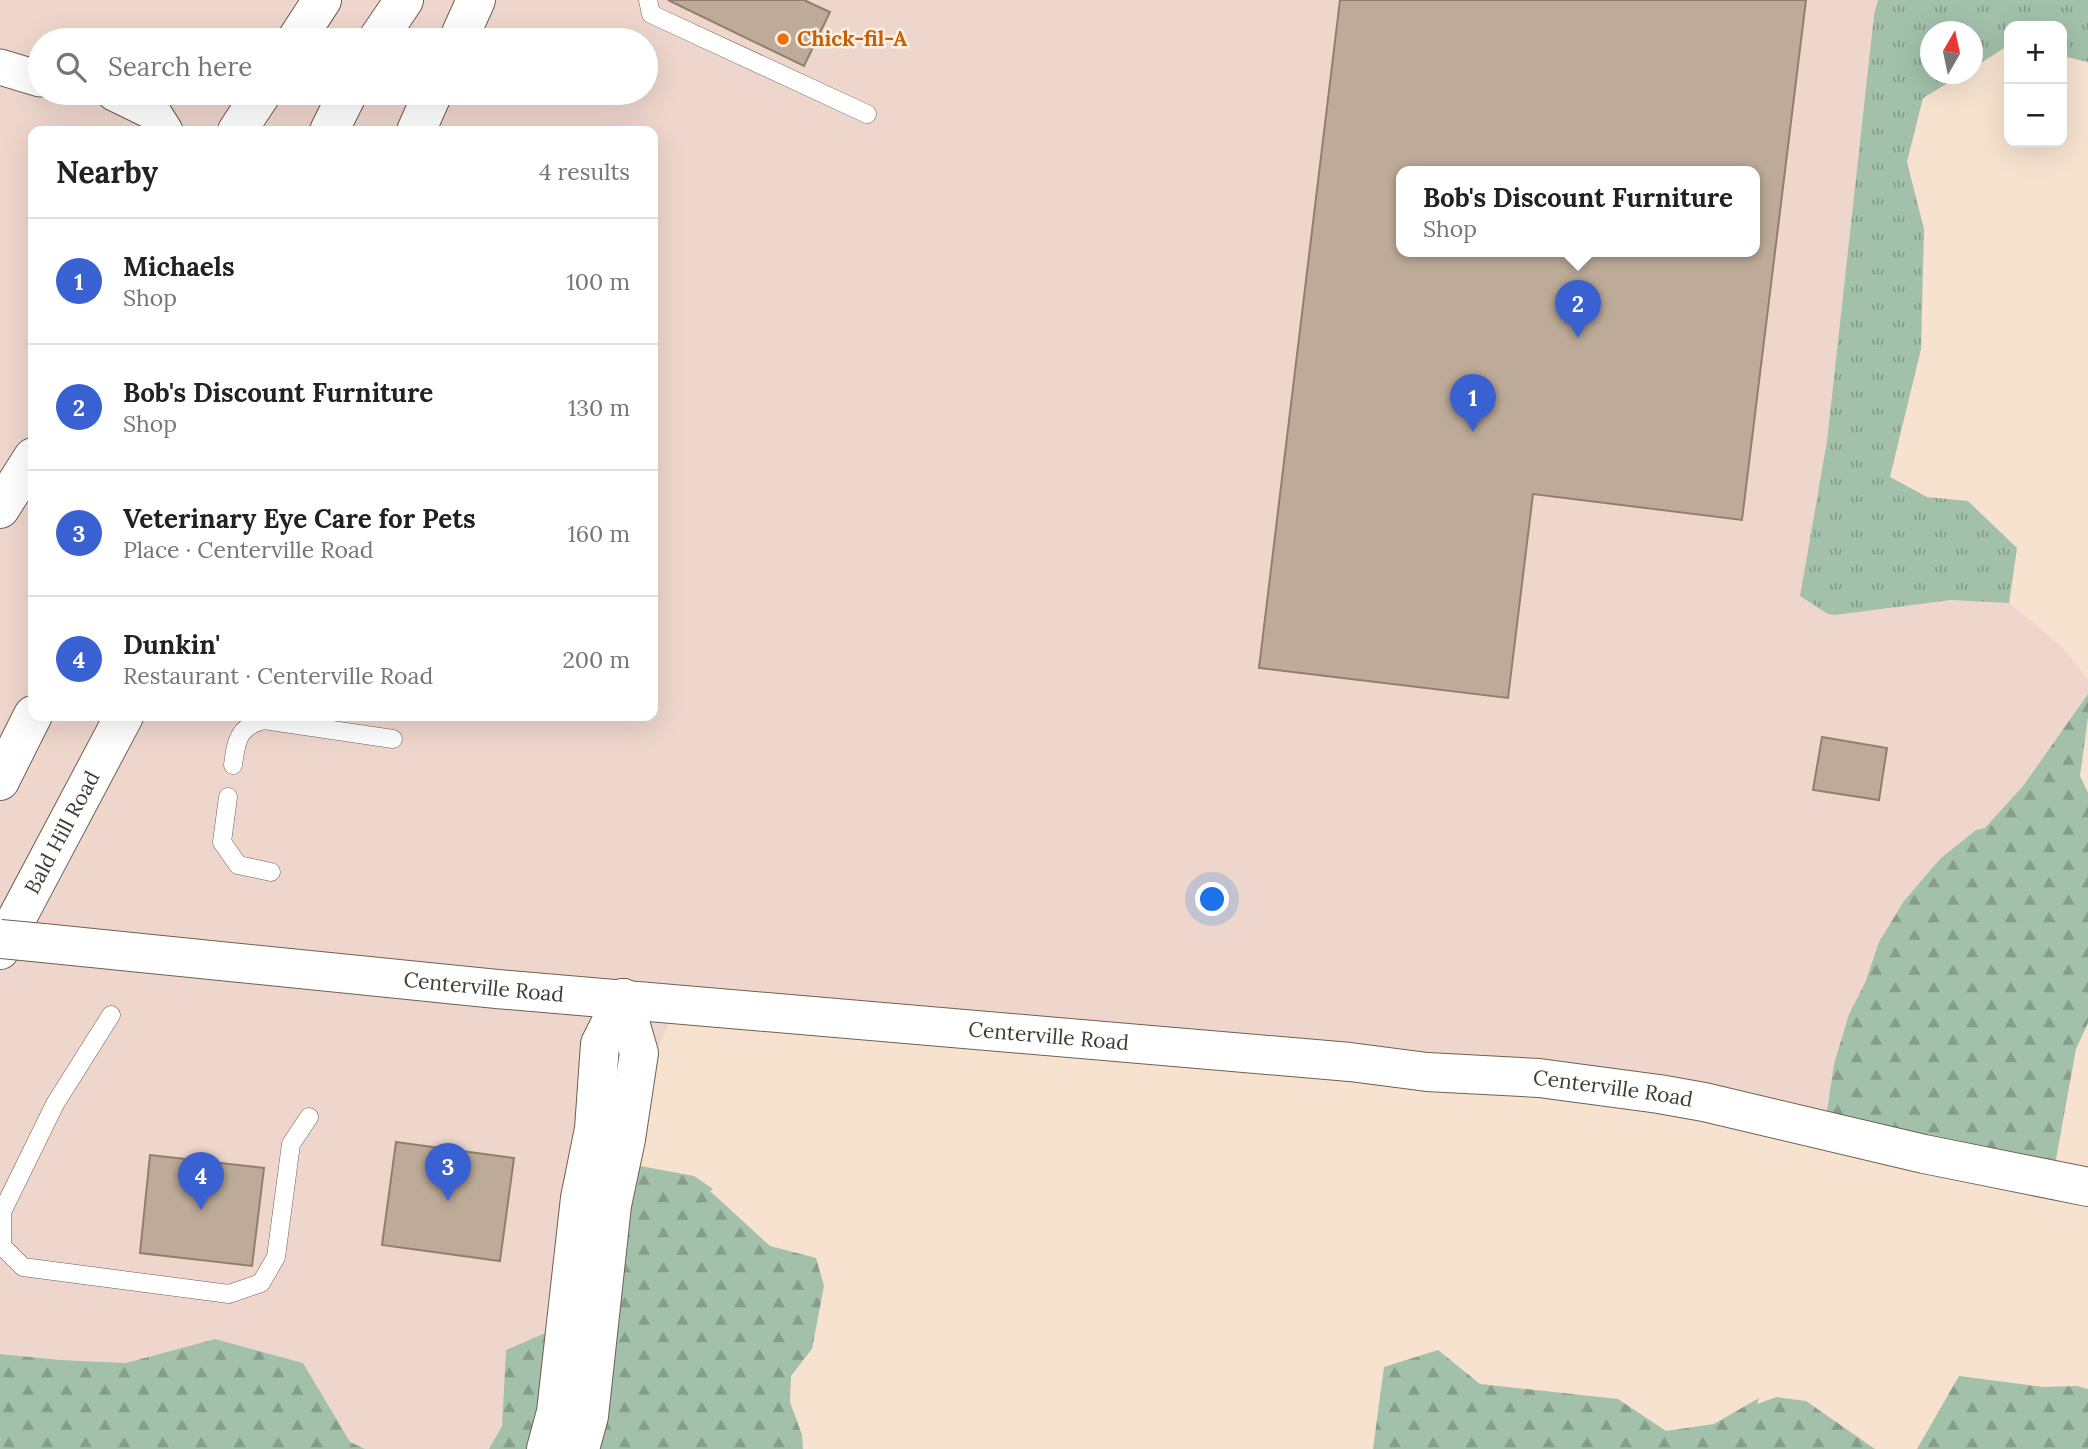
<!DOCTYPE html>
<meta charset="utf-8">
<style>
body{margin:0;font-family:Lora,serif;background:#f6f6f6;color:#222}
.controls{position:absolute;right:21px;top:21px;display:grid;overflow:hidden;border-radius:14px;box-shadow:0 7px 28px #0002}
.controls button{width:63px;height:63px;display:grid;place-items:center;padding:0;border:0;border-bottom:2px solid #e0e0e0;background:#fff;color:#222;font:35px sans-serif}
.compass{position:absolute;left:1920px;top:21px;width:63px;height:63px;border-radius:50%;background:#fff;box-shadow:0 7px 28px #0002;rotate:9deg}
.you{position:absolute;left:1213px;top:900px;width:24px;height:24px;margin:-18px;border:5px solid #fff;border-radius:50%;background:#1a73e8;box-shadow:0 0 0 10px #1a73e833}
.badge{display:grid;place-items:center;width:46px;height:46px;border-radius:50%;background:#3a61d2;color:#fff;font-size:23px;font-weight:700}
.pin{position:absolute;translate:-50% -58px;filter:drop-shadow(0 2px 4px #0008)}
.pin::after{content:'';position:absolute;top:37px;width:24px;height:21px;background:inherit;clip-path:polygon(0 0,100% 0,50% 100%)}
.popup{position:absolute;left:1396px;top:166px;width:364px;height:91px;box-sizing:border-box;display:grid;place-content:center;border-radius:14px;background:#fff;filter:drop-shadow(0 2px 5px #0005);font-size:23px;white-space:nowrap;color:#767676}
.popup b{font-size:26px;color:#222}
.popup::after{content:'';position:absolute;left:50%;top:100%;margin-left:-14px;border:14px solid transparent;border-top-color:#fff}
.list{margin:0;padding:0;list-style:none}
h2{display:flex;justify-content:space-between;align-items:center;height:91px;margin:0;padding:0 28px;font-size:30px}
h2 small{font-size:23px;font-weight:400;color:#767676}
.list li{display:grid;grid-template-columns:46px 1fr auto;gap:21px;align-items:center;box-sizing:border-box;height:126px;padding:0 28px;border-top:2px solid #e0e0e0}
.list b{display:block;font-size:26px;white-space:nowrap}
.list p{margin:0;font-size:23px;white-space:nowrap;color:#767676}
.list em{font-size:23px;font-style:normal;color:#767676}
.icon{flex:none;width:38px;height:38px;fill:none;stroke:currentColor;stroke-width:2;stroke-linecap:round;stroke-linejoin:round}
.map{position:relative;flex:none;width:2088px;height:1449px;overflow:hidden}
.search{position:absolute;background:#fff;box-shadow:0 7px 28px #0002;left:28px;top:28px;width:630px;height:77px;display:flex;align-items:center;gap:18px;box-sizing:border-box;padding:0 24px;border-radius:38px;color:#767676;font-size:26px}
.panel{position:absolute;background:#fff;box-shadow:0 7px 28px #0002;left:28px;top:126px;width:630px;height:595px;border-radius:14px}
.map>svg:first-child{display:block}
.commercial{fill:#eed6cc;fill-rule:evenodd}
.grass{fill:url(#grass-tufts)}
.forest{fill:url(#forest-firs)}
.building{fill:#bdaa98;stroke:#917f6d;stroke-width:2;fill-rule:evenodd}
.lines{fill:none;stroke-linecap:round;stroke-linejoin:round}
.lane-casing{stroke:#715f4f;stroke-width:19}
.street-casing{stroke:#715f4f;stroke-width:37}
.primary-casing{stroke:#715f4f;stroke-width:40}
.lane{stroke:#fff;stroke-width:18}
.street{stroke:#fff;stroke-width:35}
.primary{stroke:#fff;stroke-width:38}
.primary-bridge-casing{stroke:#715f4f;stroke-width:40;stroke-linecap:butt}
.primary-bridge{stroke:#fff;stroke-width:38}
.food-dot{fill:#e8710a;stroke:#fdf1e5;stroke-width:2.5}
.labels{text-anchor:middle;stroke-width:5;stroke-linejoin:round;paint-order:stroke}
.food-label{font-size:21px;font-weight:bold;fill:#c56008;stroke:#fdf1e5;text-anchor:start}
.street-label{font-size:21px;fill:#423a33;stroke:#fdf1e5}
</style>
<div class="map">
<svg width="2088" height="1449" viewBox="0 0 2088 1449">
<defs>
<pattern id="grass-tufts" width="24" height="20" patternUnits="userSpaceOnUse" patternTransform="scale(1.75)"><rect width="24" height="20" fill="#a2c0aa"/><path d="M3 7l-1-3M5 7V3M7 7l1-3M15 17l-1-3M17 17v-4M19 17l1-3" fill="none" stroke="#869d8b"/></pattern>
<pattern id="forest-firs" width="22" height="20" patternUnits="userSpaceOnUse" patternTransform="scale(1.75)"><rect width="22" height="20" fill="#a2c0aa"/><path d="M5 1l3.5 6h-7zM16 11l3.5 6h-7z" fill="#869d8b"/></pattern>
</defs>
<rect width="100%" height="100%" fill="#f6e2cf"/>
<path class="commercial" d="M0,0H1878L1874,15L1827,441L1800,596L1835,615L1951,600L2007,601L2062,647L2088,679V694L2023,786L1985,829L1904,901L1879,942L1865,983L1849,1014L1834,1064L1824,1131L1636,1092L670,1022L637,1090L589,1421L506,1350L502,1426L489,1449H365L350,1442L303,1363L215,1339L126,1363L60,1360L0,1354ZM40,40H646V93H40ZM33,131H653V716H33ZM1401,172H1755V252H1401Z"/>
<polygon class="grass" points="1878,0 2088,0 2088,62 2062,56 2062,26 2009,26 2009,45 1973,68 1972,32 1930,32 1930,74 1963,74 1923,98 1907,162 1924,229 1921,349 1890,477 1927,497 1968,501 2017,548 2009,603 1951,600 1835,615 1828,614 1800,596 1827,441 1874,15"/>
<g class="forest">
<polygon points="2088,694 2088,717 2080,776 2088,793 2088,1023 2076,1049 2052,1181 1824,1131 1834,1064 1849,1014 1865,983 1879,942 1904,901 1940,859 1976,830 1985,828 2023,786"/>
<polygon points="624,1163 694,1176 713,1189 710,1191 770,1246 816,1258 824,1286 812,1349 791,1376 790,1402 802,1435 803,1449 582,1449"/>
<polygon points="566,1324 548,1449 489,1449 502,1426 506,1350"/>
<polygon points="215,1339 303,1363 350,1442 365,1449 0,1449 0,1354 60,1360 126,1363"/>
<polygon points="1438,1350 1480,1384 1618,1399 1666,1431 1714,1424 1759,1398 1757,1404 1777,1397 1806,1401 1875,1449 1373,1449 1384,1367"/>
<polygon points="1959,1376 2043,1387 2077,1386 2088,1389 2088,1449 1917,1449"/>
</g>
<g class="building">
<polygon points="668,0 804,0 830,12 804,66"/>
<path d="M1340,0H1806L1742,520L1533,494L1508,698L1259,668ZM1401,172H1755V252H1401Z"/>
<polygon points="1822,737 1887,748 1879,800 1813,790"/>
<polygon points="396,1142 514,1158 500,1261 382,1245"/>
<polygon points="150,1155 264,1168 252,1266 140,1253"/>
</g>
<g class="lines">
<defs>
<g id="lane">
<polyline points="648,0 651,14 867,114"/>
<path d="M233,765C236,742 238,726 264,720L393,739"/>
<polyline points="228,797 222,842 238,865 271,872"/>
<polyline points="111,1015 55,1104 2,1212 2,1246 23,1267 229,1294 261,1283 276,1257 291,1144 309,1117"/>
</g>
<g id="street">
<polyline points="0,67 40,79"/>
<polyline points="114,93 153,112 165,131"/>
</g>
<g id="primary">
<polyline points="296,40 322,0"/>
<polyline points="377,40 404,0"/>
<polyline points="458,40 476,0"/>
<polyline points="237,131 262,93"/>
<polyline points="329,131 348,93"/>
<polyline points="416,131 433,93"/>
<polyline points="0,509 33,457"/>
<polyline points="0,781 33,715"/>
<path id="s1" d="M43,943L497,989L1350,1062L1427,1072L1539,1078L1659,1094L1704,1102L1924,1154L2088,1187"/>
<path id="s2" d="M0,950L124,716"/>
<polyline points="546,1449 556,1412 580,1198 594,1129 600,1044 623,998"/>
<polyline points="580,1449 589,1416 612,1205 626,1139 639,1053 623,998"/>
</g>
</defs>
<use href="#lane" class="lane-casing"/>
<use href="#street" class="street-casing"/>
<use href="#primary" class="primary-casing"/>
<use href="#lane" class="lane"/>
<use href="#street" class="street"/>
<use href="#primary" class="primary"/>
<defs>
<polyline id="primary-bridge" points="0,939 43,943"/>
</defs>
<use href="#primary-bridge" class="primary-bridge-casing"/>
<use href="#primary-bridge" class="primary-bridge"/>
</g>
<circle class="food-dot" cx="783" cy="39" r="7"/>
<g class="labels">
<g class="food-label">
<text x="797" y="46">Chick-fil-A</text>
</g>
<g class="street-label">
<text dy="7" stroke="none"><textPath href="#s2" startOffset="133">Bald Hill Road</textPath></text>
<text dy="7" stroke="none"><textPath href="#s1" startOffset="443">Centerville Road</textPath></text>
<text dy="7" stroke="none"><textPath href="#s1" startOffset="1010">Centerville Road</textPath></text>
<text dy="7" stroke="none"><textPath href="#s1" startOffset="1577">Centerville Road</textPath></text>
</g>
</g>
</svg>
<div class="controls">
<button>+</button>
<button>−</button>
</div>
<svg class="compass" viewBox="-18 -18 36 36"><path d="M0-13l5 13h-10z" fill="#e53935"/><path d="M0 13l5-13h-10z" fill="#767676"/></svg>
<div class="you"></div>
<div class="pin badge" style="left:1473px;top:432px">1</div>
<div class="pin badge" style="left:1578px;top:338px">2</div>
<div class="popup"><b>Bob's Discount Furniture</b>Shop</div>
<div class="pin badge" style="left:448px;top:1201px">3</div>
<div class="pin badge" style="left:201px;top:1210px">4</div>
<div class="search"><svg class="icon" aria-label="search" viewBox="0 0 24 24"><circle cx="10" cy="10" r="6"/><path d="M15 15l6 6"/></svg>Search here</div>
<section class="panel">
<h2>Nearby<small>4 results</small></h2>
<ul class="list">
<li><span class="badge">1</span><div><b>Michaels</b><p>Shop</p></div><em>100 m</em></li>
<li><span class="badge">2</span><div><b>Bob's Discount Furniture</b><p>Shop</p></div><em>130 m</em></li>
<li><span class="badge">3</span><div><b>Veterinary Eye Care for Pets</b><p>Place · Centerville Road</p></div><em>160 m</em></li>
<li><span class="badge">4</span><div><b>Dunkin'</b><p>Restaurant · Centerville Road</p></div><em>200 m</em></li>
</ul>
</section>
</div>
